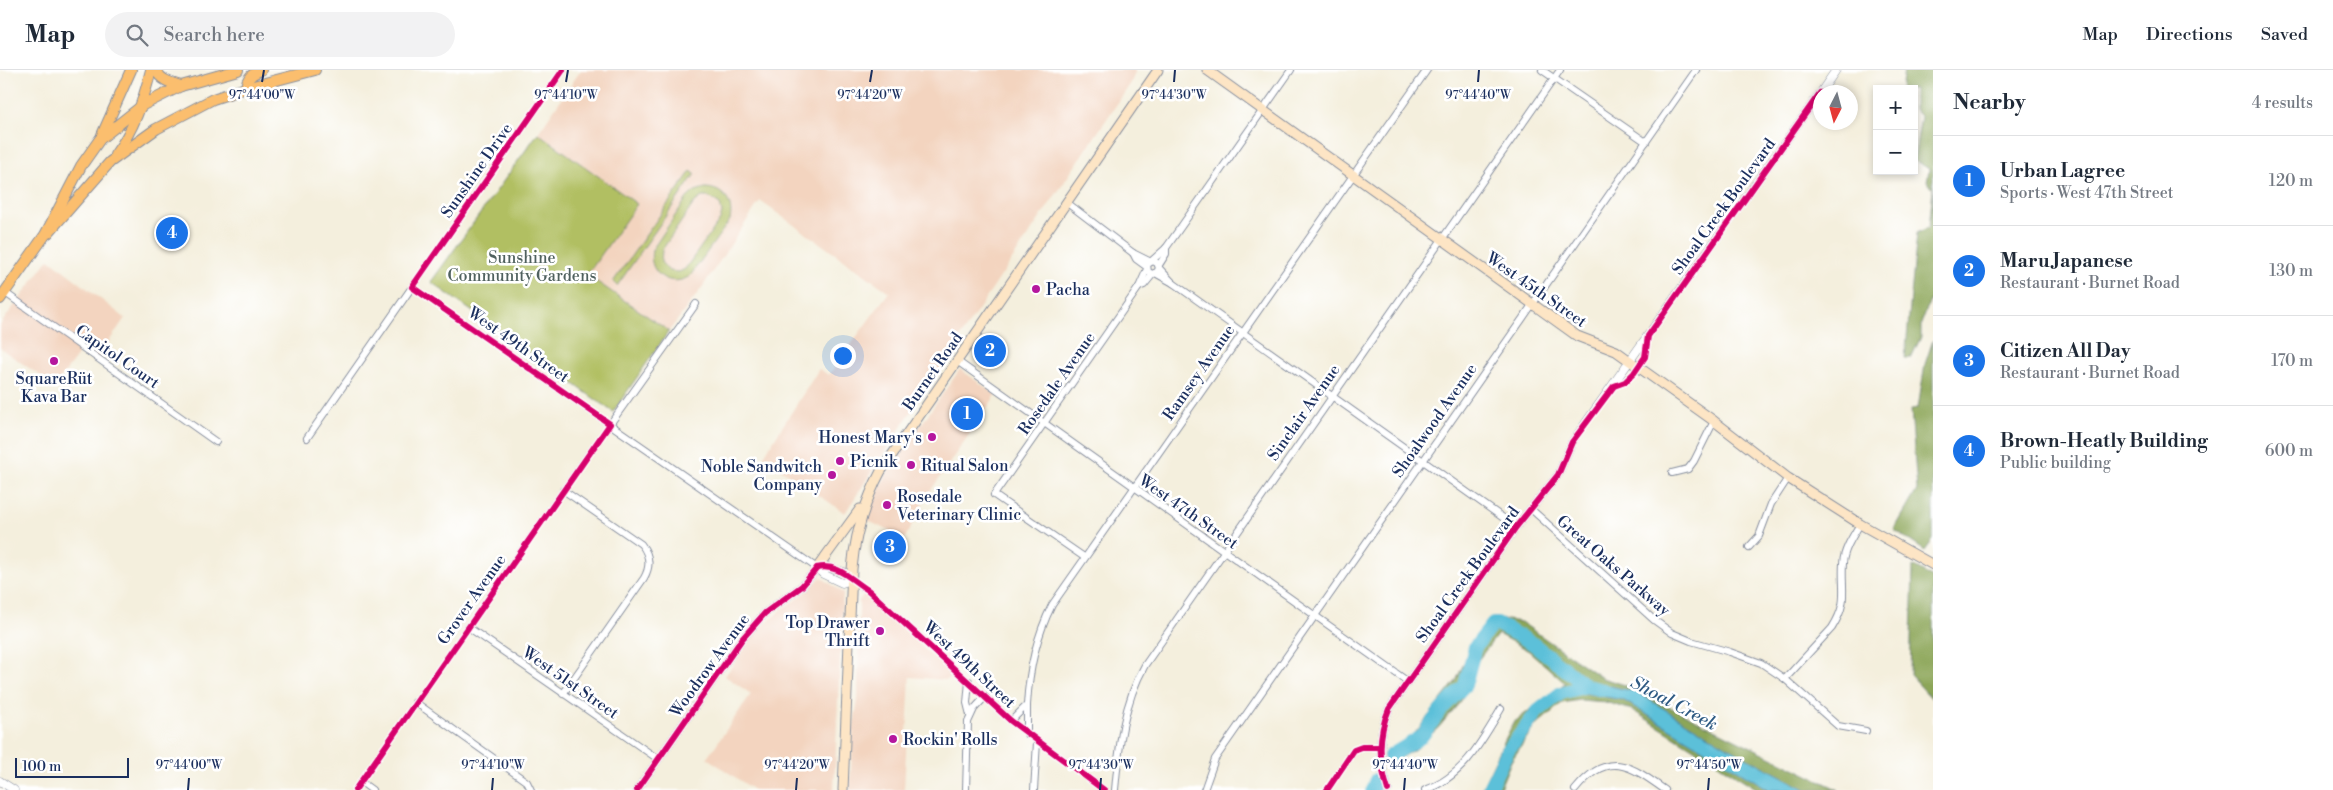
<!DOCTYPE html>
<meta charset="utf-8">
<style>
body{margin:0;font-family:"Libre Bodoni",serif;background:#f2f2f3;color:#1f2937}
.controls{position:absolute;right:15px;top:15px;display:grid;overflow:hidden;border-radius:0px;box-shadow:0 2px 8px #0003}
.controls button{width:45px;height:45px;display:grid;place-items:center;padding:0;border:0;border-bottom:1px solid #e0e1e3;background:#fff;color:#1f2937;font:25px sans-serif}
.compass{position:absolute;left:1813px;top:15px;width:45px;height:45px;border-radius:50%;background:#fff;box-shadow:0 2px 8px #0003;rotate:186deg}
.scale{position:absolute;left:15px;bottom:12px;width:114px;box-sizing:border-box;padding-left:5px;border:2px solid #1b2f5e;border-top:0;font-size:14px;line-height:18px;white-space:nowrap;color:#1b2f5e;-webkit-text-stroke:4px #fff;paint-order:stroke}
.you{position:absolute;left:842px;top:285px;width:18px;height:18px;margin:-12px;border:4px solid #fff;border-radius:50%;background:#1a73e8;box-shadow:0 0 0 8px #1a73e833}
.badge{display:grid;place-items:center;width:32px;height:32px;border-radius:50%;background:#1a73e8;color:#fff;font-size:16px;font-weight:700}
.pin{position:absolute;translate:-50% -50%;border:2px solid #fff;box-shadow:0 1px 5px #0006}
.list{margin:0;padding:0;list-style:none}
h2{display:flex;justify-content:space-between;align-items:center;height:65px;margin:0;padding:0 20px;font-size:21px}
h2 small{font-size:16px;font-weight:400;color:#747a83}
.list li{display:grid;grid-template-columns:32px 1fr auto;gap:15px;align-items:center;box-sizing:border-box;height:90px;padding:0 20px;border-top:1px solid #e0e1e3}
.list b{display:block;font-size:19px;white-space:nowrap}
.list p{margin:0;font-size:16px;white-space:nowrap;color:#747a83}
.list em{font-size:16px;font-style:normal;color:#747a83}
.icon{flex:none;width:28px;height:28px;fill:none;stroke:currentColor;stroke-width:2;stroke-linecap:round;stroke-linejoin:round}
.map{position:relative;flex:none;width:1933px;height:720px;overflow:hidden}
header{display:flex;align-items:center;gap:30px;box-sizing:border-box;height:70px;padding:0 25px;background:#fff;border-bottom:1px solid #e0e1e3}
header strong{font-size:24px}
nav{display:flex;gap:28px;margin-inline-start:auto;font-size:18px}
.search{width:350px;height:45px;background:#f2f2f3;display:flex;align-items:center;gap:12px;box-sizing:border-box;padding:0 18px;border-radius:28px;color:#747a83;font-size:19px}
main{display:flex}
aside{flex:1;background:#fff}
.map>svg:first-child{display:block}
.built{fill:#f3d4bf}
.green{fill:#b1bf62;stroke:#667760;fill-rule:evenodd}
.forest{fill:#8ca658;stroke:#546a5b}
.water{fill:#5bc0d9;stroke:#3b789c}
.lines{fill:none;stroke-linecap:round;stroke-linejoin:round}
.river{stroke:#5bc0d9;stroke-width:14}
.minor-casing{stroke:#888f9e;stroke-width:8}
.tertiary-casing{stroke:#888f9e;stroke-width:9}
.secondary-casing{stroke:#888f9e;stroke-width:11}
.primary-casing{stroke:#888f9e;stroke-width:12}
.minor{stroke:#fff;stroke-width:6}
.tertiary{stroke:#fff;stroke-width:8}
.secondary{stroke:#fde5c5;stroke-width:9}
.primary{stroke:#fbbe6e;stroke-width:10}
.cycleway-casing{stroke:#fff;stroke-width:9}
.cycleway{stroke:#d6006c;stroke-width:6}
.ticks{fill:none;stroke:#1b2f5e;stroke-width:2}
.poi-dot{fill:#b5179e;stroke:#fff;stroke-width:2}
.labels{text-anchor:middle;stroke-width:5;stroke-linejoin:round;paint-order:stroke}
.street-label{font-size:16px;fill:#1b2f5e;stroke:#fff}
.park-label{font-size:16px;fill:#50615f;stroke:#fff}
.poi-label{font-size:16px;fill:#1b2f5e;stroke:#fff;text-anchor:start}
.water-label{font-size:18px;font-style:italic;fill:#2e5a83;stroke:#fff}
.ticks-label{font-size:12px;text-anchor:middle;fill:#1b2f5e;stroke:#fff;stroke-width:5;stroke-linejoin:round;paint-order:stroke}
</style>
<header>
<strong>Map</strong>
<div class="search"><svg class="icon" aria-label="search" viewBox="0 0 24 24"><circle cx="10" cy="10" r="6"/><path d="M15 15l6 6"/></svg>Search here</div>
<nav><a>Map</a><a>Directions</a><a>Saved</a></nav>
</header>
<main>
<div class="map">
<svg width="1933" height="720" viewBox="0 0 1933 720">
<rect width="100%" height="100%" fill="#fff"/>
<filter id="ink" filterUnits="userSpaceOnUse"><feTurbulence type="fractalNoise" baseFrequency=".02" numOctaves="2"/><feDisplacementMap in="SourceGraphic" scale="10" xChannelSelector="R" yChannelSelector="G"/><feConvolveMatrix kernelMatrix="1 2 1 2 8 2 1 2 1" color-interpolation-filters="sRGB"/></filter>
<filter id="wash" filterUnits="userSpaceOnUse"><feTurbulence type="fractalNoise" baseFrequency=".0096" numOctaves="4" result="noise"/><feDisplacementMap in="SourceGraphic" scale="20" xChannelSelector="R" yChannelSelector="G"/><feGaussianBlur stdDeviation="1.12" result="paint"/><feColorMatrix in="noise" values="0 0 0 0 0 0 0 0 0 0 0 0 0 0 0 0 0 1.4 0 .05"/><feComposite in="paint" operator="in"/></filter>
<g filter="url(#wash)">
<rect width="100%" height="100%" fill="#f4efdd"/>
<g class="built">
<polygon points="581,0 1135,0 1135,2 1131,13 958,270 845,443 763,387 819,299 829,305 889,222 760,131 701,219 669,261 587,205 637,134 538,63"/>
<polygon points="49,189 125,248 95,292 80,282 55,316 0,278 0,255"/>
<polygon points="960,299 996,325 925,429 905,468 866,450 873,432 887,403"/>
<polygon points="821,507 843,523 834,720 754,720 707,688 751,624 725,606 755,563 781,540 805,523"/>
<polygon points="863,526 868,526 952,605 947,610 910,607 904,720 850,720 853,658 858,630 859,530"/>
</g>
<g class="green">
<polygon points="538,63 637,134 587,205 669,261 613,342 431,212"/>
<polygon points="691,101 695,104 617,216 613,212"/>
<path d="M705,118C723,118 734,132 730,150L690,206C671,219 647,204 652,180L687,128L695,121ZM709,127L720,134L722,143L720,150L685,199L679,202L669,201L661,192L662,180L694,133L702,127Z"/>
</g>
<g class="forest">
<polygon points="1904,0 1933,0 1933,223 1921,254 1921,267 1911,288 1905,288 1917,163 1929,157 1933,119 1927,111 1929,99 1914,90 1921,46 1914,39 1914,19 1901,19"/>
<polygon points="1933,270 1933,470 1925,481 1894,460 1917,420 1911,339 1918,338 1925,294"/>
<polygon points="1913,496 1933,508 1933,630 1910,605"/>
<polygon points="1492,548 1521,552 1602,608 1625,615 1839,720 1759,720 1632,640 1605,632 1580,630 1562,633 1534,657 1511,691 1499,720 1481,720 1513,653 1565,613 1529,581 1498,564 1478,590 1461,631 1438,658 1415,679 1393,692 1388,680 1412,667 1456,611 1468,584"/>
</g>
<polygon class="water" points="1588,611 1636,622 1731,679 1807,720 1770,720 1623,630 1584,623"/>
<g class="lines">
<g class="river">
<polyline points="1390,686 1421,667 1442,639 1465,615 1475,577 1493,554 1497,554 1532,573 1586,616"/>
<polyline points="1372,720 1376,710"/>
<polyline points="1488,720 1508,680 1538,641 1561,623 1586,616 1603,620"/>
</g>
</g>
</g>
<g filter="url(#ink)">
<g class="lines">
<defs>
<g id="minor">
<polyline points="1542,0 1646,72"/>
<polyline points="1066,132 1133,183 1151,192"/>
<polyline points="1133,183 1136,189 1147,197"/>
<polyline points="1153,191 1157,193 1159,198 1157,202 1153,204 1148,202 1147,195 1166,178 1291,0"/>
<polyline points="1159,195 1166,184 1166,178"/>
<polyline points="1159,198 1173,213"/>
<polyline points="1155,203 1173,213 1516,457"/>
<polyline points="412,217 817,498"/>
<polyline points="1139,217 1144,215 1153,204"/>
<polyline points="4,222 216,372"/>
<polyline points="957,291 1407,611"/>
<polyline points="307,368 563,0"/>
<polyline points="1672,403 1688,399 1694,391 1714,351"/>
<polyline points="1531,439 1654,550 1672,563 1691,571 1730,582 1761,593 1785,609 1838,656 1866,661"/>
<polyline points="1749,477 1759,466 1771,434 1788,408"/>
<polyline points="1084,487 994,425 1139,217 1147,199"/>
<polyline points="851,510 868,520 1011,651 1104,720"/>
<polyline points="468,557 658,689"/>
<path d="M1785,609L1832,558C1849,531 1841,521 1843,493C1844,479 1853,466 1860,454"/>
<polyline points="969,611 967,633 970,645"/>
<path d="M563,624L644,508C651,496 650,485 641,474L563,420"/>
<polyline points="415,632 527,712 531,720"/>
<polyline points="1027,635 1027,664"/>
<path d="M1011,651L1027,635C1029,599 1036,567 1052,535L1427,0"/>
<polyline points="361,712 372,720"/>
<polyline points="355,720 588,385 696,234"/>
<polyline points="966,720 968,652 974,639 986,626"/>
<polyline points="1034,720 1037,672"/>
<path d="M1115,720C1119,676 1123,634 1145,595L1560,0"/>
<polyline points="1204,720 1215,689 1696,0"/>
<polyline points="1327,720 1354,680 1362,677 1380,677"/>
<path d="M1425,720C1463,707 1482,671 1501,639"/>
<path d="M1575,720C1608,679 1630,695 1665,720"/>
</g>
<g id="tertiary">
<polyline points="1821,22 1836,0"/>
<polygon points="825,496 844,502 851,510 842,513 823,504 817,498"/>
<polyline points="0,711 14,720"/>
<polyline points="637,720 742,569 765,543 802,516 817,498"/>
<path d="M1388,720C1379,692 1377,667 1389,639L1516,457L1558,405L1572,372L1820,23"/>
</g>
<g id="secondary">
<polyline points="1207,0 1577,266 1616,281 1714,351 1788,408 1860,454 1933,495"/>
<polyline points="817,498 860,439"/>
<path d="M843,720L852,499C855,463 864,433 881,401L1158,0"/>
</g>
<g id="primary">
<path d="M156,0C160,10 171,13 181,16"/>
<path d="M246,18C247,7 252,4 261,0"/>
<polyline points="102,65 131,0"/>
<path d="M115,85C134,59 143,32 151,0"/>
<polyline points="48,163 110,92 156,59 213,29 246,18 315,0"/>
<polyline points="0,229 45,165 81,96 100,69 143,35 181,16 238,0"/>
</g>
</defs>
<use href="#minor" class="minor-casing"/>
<use href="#tertiary" class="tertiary-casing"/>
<use href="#secondary" class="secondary-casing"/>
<use href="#primary" class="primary-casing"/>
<use href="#minor" class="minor"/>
<use href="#tertiary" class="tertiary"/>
<use href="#secondary" class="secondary"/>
<use href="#primary" class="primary"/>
<defs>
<g id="cycleway">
<path d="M817,498C838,493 851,510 868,520L1011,651L1104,720"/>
<polyline points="355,720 610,354 412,217 563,0"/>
<polyline points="637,720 742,569 765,543 802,516 817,498"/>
<polyline points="1327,720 1354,680 1362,677 1380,677"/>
<path d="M1388,720C1379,692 1377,667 1389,639L1516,457L1558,405L1572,372L1614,316L1625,312L1634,303L1645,287L1648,266L1820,23"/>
</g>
</defs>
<use href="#cycleway" class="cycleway-casing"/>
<use href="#cycleway" class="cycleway"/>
</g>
</g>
<path class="ticks" d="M262,12L264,0M566,12L568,0M870,12L872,0M1174,12L1175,0M1478,12L1479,0M188,720L189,708M492,720L493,708M796,720L797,708M1100,720L1101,708M1404,720L1405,708M1708,720L1709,708"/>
<g class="poi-dot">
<circle cx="1036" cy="219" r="5"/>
<circle cx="54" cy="291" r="5"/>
<circle cx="932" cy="367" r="5"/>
<circle cx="840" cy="391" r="5"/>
<circle cx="911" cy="395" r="5"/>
<circle cx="832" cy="405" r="5"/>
<circle cx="887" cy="435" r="5"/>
<circle cx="880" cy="561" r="5"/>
<circle cx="893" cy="669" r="5"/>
</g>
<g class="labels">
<g class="street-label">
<text transform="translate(476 100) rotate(-55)" y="6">Sunshine Drive</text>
<text transform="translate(1723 136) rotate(-54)" y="6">Shoal Creek Boulevard</text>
<text transform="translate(1537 219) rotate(35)" y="6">West 45th Street</text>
<text transform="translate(519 274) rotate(35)" y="6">West 49th Street</text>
<text transform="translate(118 286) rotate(35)" y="6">Capitol Court</text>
<text transform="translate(932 301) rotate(-55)" y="6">Burnet Road</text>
<text transform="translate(1198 302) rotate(-55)" y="6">Ramsey Avenue</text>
<text transform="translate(1056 313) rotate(-55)" y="6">Rosedale Avenue</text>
<text transform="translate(1303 342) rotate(-55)" y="6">Sinclair Avenue</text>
<text transform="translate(1434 350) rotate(-55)" y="6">Shoalwood Avenue</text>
<text transform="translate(1189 441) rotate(35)" y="6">West 47th Street</text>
<text transform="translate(1614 495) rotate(41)" y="6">Great Oaks Parkway</text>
<text transform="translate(1467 504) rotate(-54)" y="6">Shoal Creek Boulevard</text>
<text transform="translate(471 529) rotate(-55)" y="6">Grover Avenue</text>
<text transform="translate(970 594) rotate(43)" y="6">West 49th Street</text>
<text transform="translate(709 595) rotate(-54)" y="6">Woodrow Avenue</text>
<text transform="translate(571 612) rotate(35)" y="6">West 51st Street</text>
</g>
<g class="park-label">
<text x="522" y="193">Sunshine<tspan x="522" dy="18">Community Gardens</tspan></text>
</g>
<g class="poi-label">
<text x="1046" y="225">Pacha</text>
<text x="54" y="314" text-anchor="middle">SquareRüt<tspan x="54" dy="18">Kava Bar</tspan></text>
<text x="922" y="373" text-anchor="end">Honest Mary's</text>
<text x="850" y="397">Picnik</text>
<text x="921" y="401">Ritual Salon</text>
<text x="822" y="402" text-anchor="end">Noble Sandwitch<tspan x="822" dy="18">Company</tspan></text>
<text x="897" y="432">Rosedale<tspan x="897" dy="18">Veterinary Clinic</tspan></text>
<text x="870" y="558" text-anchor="end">Top Drawer<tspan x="870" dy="18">Thrift</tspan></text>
<text x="903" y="675">Rockin' Rolls</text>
</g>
<g class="water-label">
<text transform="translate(1674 633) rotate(28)" y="6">Shoal Creek</text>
</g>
</g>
<g class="ticks-label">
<text x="262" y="29">97°44'00"W</text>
<text x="566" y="29">97°44'10"W</text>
<text x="870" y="29">97°44'20"W</text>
<text x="1174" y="29">97°44'30"W</text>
<text x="1478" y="29">97°44'40"W</text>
<text x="189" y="699">97°44'00"W</text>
<text x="493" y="699">97°44'10"W</text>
<text x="797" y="699">97°44'20"W</text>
<text x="1101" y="699">97°44'30"W</text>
<text x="1405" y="699">97°44'40"W</text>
<text x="1709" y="699">97°44'50"W</text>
</g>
</svg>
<div class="controls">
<button>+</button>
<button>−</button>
</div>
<svg class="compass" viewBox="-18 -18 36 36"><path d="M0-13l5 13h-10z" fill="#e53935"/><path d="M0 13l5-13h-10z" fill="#747a83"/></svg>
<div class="scale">100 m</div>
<div class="you"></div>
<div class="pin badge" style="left:967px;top:344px">1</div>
<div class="pin badge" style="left:990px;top:281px">2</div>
<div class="pin badge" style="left:890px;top:477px">3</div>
<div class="pin badge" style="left:172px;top:163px">4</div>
</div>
<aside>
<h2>Nearby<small>4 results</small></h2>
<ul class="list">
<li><span class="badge">1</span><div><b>Urban Lagree</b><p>Sports · West 47th Street</p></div><em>120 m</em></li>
<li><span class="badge">2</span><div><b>Maru Japanese</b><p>Restaurant · Burnet Road</p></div><em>130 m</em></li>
<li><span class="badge">3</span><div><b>Citizen All Day</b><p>Restaurant · Burnet Road</p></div><em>170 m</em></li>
<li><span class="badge">4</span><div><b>Brown-Heatly Building</b><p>Public building</p></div><em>600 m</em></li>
</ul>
</aside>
</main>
